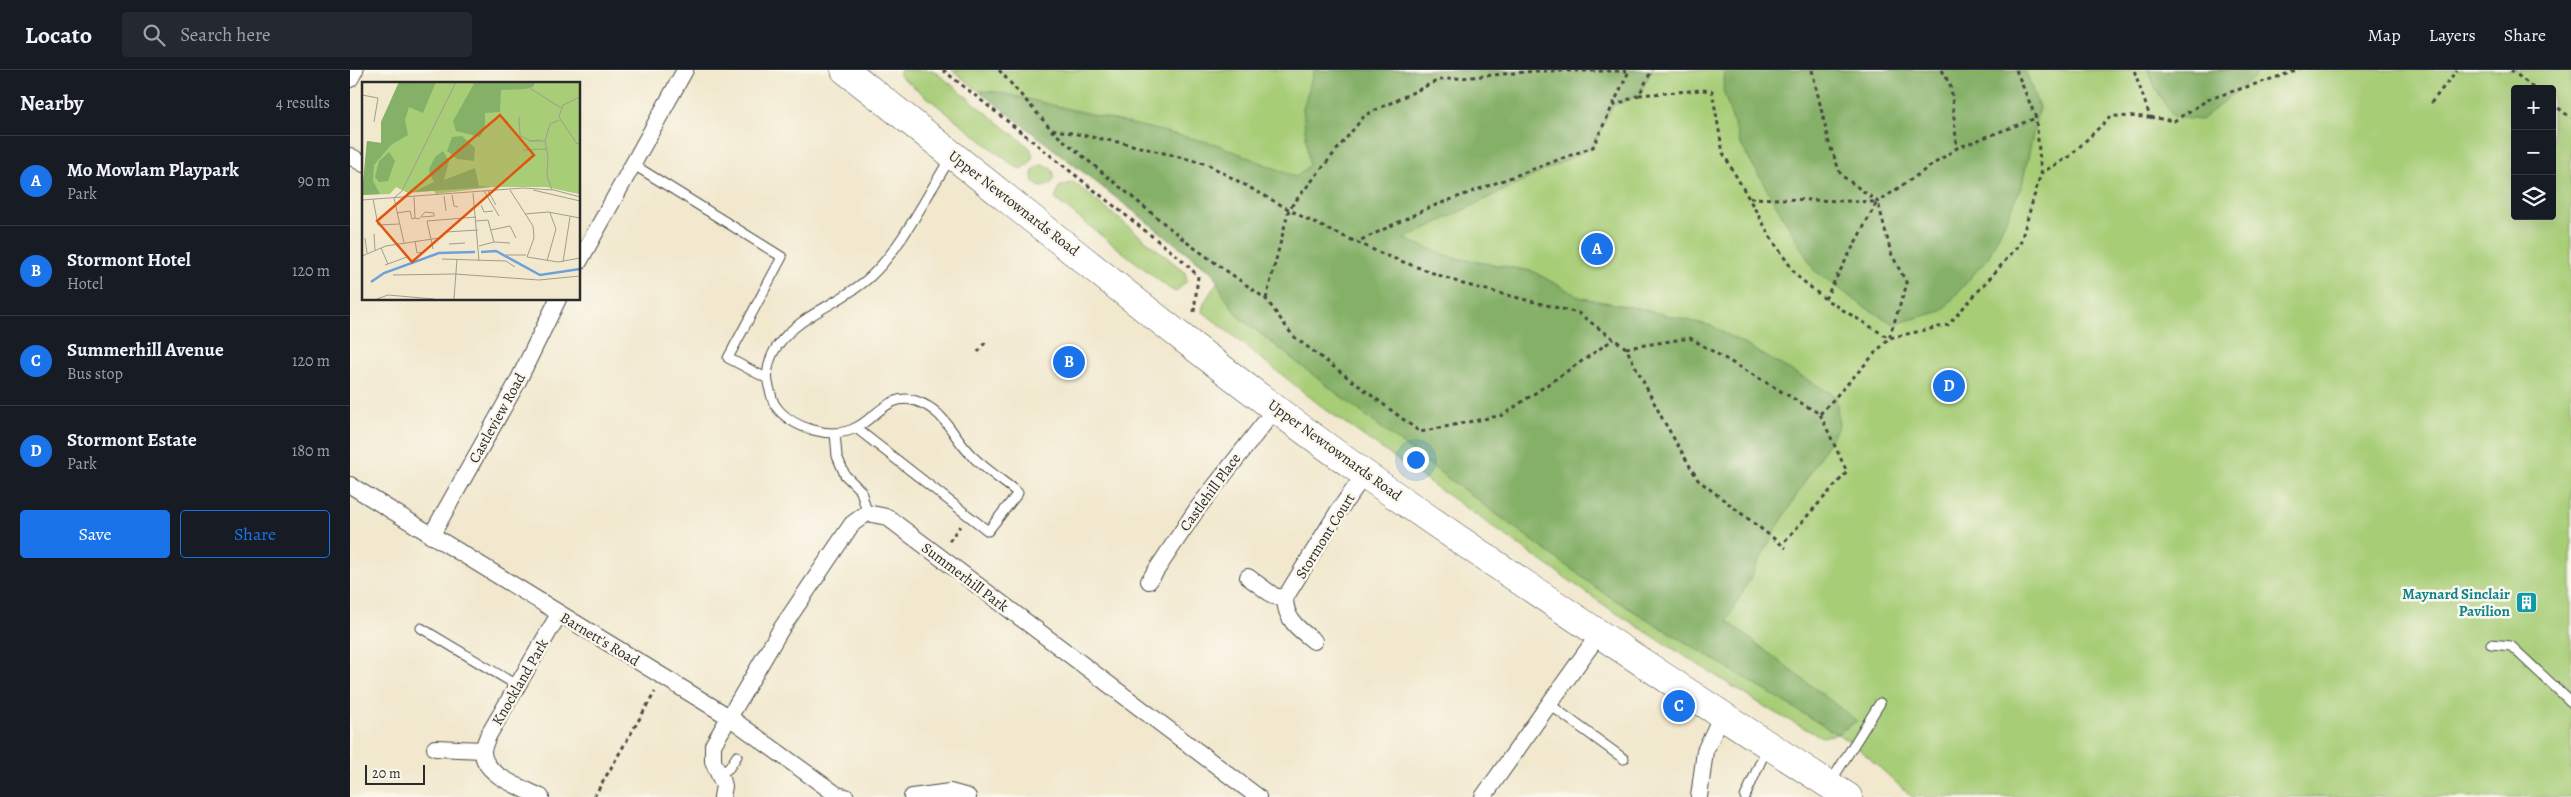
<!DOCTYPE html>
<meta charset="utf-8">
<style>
body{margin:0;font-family:Alegreya,serif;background:#242831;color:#f1f3f6}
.controls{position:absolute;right:15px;top:15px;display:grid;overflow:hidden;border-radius:5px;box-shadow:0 5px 20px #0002}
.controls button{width:45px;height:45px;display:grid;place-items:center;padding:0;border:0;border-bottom:1px solid #363941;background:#171b24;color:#f1f3f6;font:25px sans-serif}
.scale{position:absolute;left:15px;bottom:12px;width:60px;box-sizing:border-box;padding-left:5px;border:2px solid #2b2b2b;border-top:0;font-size:14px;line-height:18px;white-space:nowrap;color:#2b2b2b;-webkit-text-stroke:4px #fbf7ec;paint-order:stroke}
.you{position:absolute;left:1065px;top:389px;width:18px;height:18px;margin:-12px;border:4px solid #fff;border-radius:50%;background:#1a73e8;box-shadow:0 0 0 8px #1a73e833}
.badge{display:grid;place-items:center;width:32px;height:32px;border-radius:50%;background:#1a73e8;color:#fff;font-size:16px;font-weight:700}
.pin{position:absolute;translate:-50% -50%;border:2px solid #fff;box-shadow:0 1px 5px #0006}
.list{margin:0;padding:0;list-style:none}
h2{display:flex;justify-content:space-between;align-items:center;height:65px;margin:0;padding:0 20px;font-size:21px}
h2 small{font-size:16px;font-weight:400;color:#9ea1a6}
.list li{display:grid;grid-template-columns:32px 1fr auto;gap:15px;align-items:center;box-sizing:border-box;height:90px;padding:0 20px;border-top:1px solid #363941}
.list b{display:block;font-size:19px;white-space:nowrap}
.list p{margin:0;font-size:16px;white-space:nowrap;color:#9ea1a6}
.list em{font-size:16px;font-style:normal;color:#9ea1a6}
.actions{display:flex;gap:10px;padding:15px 20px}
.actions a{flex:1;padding:11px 0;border:1px solid #1a73e8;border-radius:5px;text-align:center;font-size:18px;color:#1a73e8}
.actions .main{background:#1a73e8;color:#fff}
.icon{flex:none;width:28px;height:28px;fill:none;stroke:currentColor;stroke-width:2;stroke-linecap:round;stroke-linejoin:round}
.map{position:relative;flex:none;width:2221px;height:727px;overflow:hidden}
header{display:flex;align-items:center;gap:30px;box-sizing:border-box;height:70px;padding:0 25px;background:#171b24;border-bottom:1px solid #363941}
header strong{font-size:24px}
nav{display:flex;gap:28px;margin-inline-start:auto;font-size:18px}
.search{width:350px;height:45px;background:#242831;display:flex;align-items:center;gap:12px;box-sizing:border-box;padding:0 18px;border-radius:5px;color:#9ea1a6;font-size:19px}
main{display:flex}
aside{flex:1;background:#171b24}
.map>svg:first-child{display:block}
.green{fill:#a7cd77;stroke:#697c51;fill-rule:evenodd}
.forest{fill:#85b068;stroke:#586e4a}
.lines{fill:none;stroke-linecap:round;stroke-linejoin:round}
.service-casing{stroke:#494743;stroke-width:11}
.minor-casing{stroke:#494743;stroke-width:18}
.trunk-casing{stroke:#494743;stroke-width:29}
.path{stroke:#494743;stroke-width:3;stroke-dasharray:4 4;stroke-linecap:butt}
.service{stroke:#fff;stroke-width:9}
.minor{stroke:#fff;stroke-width:16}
.trunk{stroke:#fff;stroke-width:28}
.labels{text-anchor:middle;stroke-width:5;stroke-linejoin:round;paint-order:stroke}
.street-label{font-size:15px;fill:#2b2b2b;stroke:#fbf7ec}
.culture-label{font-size:15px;font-weight:bold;fill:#0d838f;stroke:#fbf7ec;text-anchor:end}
.inset-river{fill:none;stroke:#6ea1d9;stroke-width:2.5}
.inset-road{fill:none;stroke:#a29c8d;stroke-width:1}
.view{fill:#df570e;fill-opacity:0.15;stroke:#df570e;stroke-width:2.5}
.inset-edge{fill:none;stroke:#2b2b2b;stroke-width:2.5}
</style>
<header>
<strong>Locato</strong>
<div class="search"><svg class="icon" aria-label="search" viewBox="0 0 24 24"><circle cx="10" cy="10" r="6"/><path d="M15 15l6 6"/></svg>Search here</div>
<nav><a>Map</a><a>Layers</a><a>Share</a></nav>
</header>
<main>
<aside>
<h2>Nearby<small>4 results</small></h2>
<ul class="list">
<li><span class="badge">A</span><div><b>Mo Mowlam Playpark</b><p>Park</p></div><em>90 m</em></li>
<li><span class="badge">B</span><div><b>Stormont Hotel</b><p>Hotel</p></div><em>120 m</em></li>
<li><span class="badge">C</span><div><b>Summerhill Avenue</b><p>Bus stop</p></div><em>120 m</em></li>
<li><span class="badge">D</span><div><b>Stormont Estate</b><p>Park</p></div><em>180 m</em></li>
</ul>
<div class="actions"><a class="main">Save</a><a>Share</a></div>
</aside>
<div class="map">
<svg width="2221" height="727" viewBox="0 0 2221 727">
<rect width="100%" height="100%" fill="#fbf7ec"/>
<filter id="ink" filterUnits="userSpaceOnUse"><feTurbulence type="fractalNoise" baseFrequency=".02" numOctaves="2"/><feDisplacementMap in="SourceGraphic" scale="10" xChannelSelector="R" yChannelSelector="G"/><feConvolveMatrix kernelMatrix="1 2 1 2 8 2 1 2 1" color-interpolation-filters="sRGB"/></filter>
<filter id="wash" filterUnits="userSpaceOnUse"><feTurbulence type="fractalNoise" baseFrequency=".0096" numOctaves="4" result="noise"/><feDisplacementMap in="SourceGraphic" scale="20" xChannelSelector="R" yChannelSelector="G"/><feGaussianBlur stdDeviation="1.12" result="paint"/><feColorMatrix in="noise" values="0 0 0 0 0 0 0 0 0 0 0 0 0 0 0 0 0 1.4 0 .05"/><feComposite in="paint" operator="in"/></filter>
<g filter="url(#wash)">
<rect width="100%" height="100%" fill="#f1e8ce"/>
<g class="green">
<polygon points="551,0 583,0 680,78 683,86 679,94 671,99 664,96 549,5"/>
<path d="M602,0H2221V727H1562L1504,674L1487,664L1472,667L1425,643L1260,539L975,339L852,241L854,233L868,211L863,203ZM2165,19H2202V146H2165Z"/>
<circle cx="693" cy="106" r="11"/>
<polygon points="723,112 835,202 837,211 826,222 820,219 705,129 709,117"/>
</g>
<g class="forest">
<polygon points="964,0 1302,0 1289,25 1262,36 1243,77 1054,169 1104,188 1182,201 1232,228 1287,238 1362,256 1486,326 1489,355 1427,458 1377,551 1507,651 1487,664 1252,522 1065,384 890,248 874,226 863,203 629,21 648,22 866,74 946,107 959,95 953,39"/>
<polygon points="1375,0 1675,0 1689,37 1672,115 1639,186 1592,241 1544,254 1513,236 1464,200 1390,73 1373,20"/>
<polygon points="1798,0 1913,0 1851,50 1823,47 1806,19"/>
</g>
</g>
<g filter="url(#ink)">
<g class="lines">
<defs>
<g id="service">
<polyline points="284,95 432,187 378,288 416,308"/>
<path d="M506,358L638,461L668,423C653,411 635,399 621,385C601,365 596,341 566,331C541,322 526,347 507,357C483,371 440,358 425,335C422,331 421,323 419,317C415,304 419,287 428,275C450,244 494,232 521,206C552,177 578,123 601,87"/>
<polyline points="485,363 487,386 495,405 511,421 517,443"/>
<polyline points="71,558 168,616"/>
<polyline points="2141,574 2161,576 2221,632"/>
<polyline points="1199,634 1274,689"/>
<polyline points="369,705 379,698 387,686"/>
<polyline points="1480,713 1530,633"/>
<polyline points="1395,727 1417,677"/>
</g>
<g id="minor">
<polyline points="0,9 5,0"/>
<polyline points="0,86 14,94"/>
<polyline points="229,192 335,0"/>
<polyline points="0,415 379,647 487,725 496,727"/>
<polyline points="81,466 167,313 208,229"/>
<polyline points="898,507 924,526 935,528"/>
<polyline points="799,511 847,439 926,338"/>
<path d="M964,571C948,559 935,549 935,528L989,440L1015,404"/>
<polyline points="85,678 133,680"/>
<path d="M191,727C173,718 133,705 133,682C133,677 136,671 138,666L209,544"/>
<polyline points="372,727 374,716 363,691 363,675 431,559 502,454 517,443 537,447 908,727"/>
<polyline points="562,727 600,722 618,727"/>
<polyline points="1133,727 1249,564"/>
<polyline points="1349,727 1355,681 1372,645"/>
</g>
<path id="trunk" d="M495,0C668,135 837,278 1016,405C1174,516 1336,622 1498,727"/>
</defs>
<use href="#service" class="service-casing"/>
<use href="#minor" class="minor-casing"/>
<use href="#trunk" class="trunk-casing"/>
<g class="path">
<polyline points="593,0 832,190 848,206 844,242"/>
<polyline points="649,0 701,59 778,74 857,94 960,151 1037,186 1113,214 1228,243 1276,278 1312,348 1348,410 1436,478"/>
<polyline points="1462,0 1479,73 1491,105 1528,132 1607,78 1686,48"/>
<polyline points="1592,0 1601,17 1607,78"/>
<polyline points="1666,0 1686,48 1691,103"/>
<polyline points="2161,0 2185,19"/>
<polyline points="1289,25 1352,20 1362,21 1373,83 1423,171 1447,206 1475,229 1539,268 1557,214 1541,183 1528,132"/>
<polyline points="2081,33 2107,0"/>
<polyline points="2202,33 2221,48"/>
<polyline points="1263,36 1289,25 1302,0"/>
<polyline points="1800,47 1824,51 1859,29 1949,0"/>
<polyline points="701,60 839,174 916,229 943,266 1070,362 1153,345 1264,269"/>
<polyline points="1400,128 1527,132"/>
<polyline points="916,229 939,139 1015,45 1089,10 1186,1 1279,1 1243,77 1078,138 1007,172"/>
<polyline points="1475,229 1527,132"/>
<polyline points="1276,278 1340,268 1470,344 1497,402 1432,474"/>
<polyline points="628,282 637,270"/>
<polyline points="1470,344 1539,268 1598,255 1670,174 1691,103 1719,87 1761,46 1800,47 1784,0"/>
<polyline points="599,471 610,456"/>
<polyline points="244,727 305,622"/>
</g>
<use href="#service" class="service"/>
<use href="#minor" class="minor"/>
<use href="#trunk" class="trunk"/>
</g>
</g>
<defs>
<symbol id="building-square" viewBox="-11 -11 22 22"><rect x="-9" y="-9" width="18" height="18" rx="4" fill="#0f9aa8" stroke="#fbf7ec"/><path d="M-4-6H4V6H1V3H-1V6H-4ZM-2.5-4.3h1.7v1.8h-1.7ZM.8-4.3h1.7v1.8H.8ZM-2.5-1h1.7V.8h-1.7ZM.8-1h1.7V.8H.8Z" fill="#fff"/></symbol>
</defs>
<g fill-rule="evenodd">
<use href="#building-square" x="2164" y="520" width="25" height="25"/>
</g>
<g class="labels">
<g class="street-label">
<text transform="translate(664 133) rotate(38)" y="5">Upper Newtownards Road</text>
<text transform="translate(147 348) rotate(-61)" y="5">Castleview Road</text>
<text transform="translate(985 380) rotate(36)" y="5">Upper Newtownards Road</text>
<text transform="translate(860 422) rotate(-54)" y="5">Castlehill Place</text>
<text transform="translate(975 466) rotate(-58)" y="5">Stormont Court</text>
<text transform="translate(615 507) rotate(37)" y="5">Summerhill Park</text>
<text transform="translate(250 569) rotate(31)" y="5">Barnett's Road</text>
<text transform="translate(170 612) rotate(-60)" y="5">Knockland Park</text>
</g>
<g class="culture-label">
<text x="2160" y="529">Maynard Sinclair<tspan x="2160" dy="17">Pavilion</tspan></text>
</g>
</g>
<g transform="translate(12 12)">
<rect width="218" height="218" fill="#f1e8ce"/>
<path d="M37,0H217V112L184,105H130L74,112L72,109L46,111L34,105L28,112L0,113L5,59L19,61V40Z" fill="#a7cd77"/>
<path d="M37,0H74L61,31L47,25L43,38L46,53L29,63L12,83L11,99L18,112L0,113L5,59L19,61V40ZM113,0H173L171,5L163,7L139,8L138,30L123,31V45L118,55L94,49L91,39ZM100,54L113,66L112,79L95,77L85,69L90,55ZM81,69L87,79L82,98L113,86L117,104L129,105L51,110L72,100L67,90L68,85L73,75ZM27,70L33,79L26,99L17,100L13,95L17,79Z" fill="#85b068"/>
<path class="inset-river" d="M119,170L134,169L178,193L218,187M9,200L22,191L77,171L113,170"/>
<path class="inset-road" d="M166,5L199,26M0,13L16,16L12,40M218,15L201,23L197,35L215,62L218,61M157,35L158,54L167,58M177,58L167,59H183M161,68L184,67M148,108L171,144L172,156L165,175L196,180L218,176M171,108L218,119M190,108L185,94L186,75L183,59L188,42L197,38M122,109L137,134M126,109L134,123M111,111L117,179M90,113L92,124L96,125M82,114L84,129M33,115L40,109L94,0M52,115L53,136L57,137L63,130L72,131M32,116L42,161M11,117L16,143L37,142M0,118L161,106L192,108L218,115M119,123L122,130L131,129M35,131L48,129L50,137L53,136M163,132L186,130L218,136M60,135L72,134V131M114,139L126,138L132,160L117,164M129,148L148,144L154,156M12,152L13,168M3,156L5,171M53,159L55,171L62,170M132,160L148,161M87,162L103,161M19,166L26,182M71,167L65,139L114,135M144,173H164M0,174L24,164L77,156L84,150L116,148M80,177L144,179L153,185M185,179L194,147L188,131M201,180L208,135M23,183L45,175M31,193L93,192L177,198L218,194M15,217L26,213L72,217M92,217L95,177"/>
<path class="view" d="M138,33L172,73L50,180L15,139Z"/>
<rect width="218" height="218" class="inset-edge"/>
</g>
</svg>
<div class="controls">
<button>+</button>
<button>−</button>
<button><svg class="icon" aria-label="layers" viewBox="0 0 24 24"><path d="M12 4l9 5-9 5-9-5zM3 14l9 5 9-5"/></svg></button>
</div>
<div class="scale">20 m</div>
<div class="you"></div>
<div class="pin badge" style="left:1247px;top:179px">A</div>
<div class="pin badge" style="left:719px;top:292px">B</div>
<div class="pin badge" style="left:1329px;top:636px">C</div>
<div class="pin badge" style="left:1599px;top:316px">D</div>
</div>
</main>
